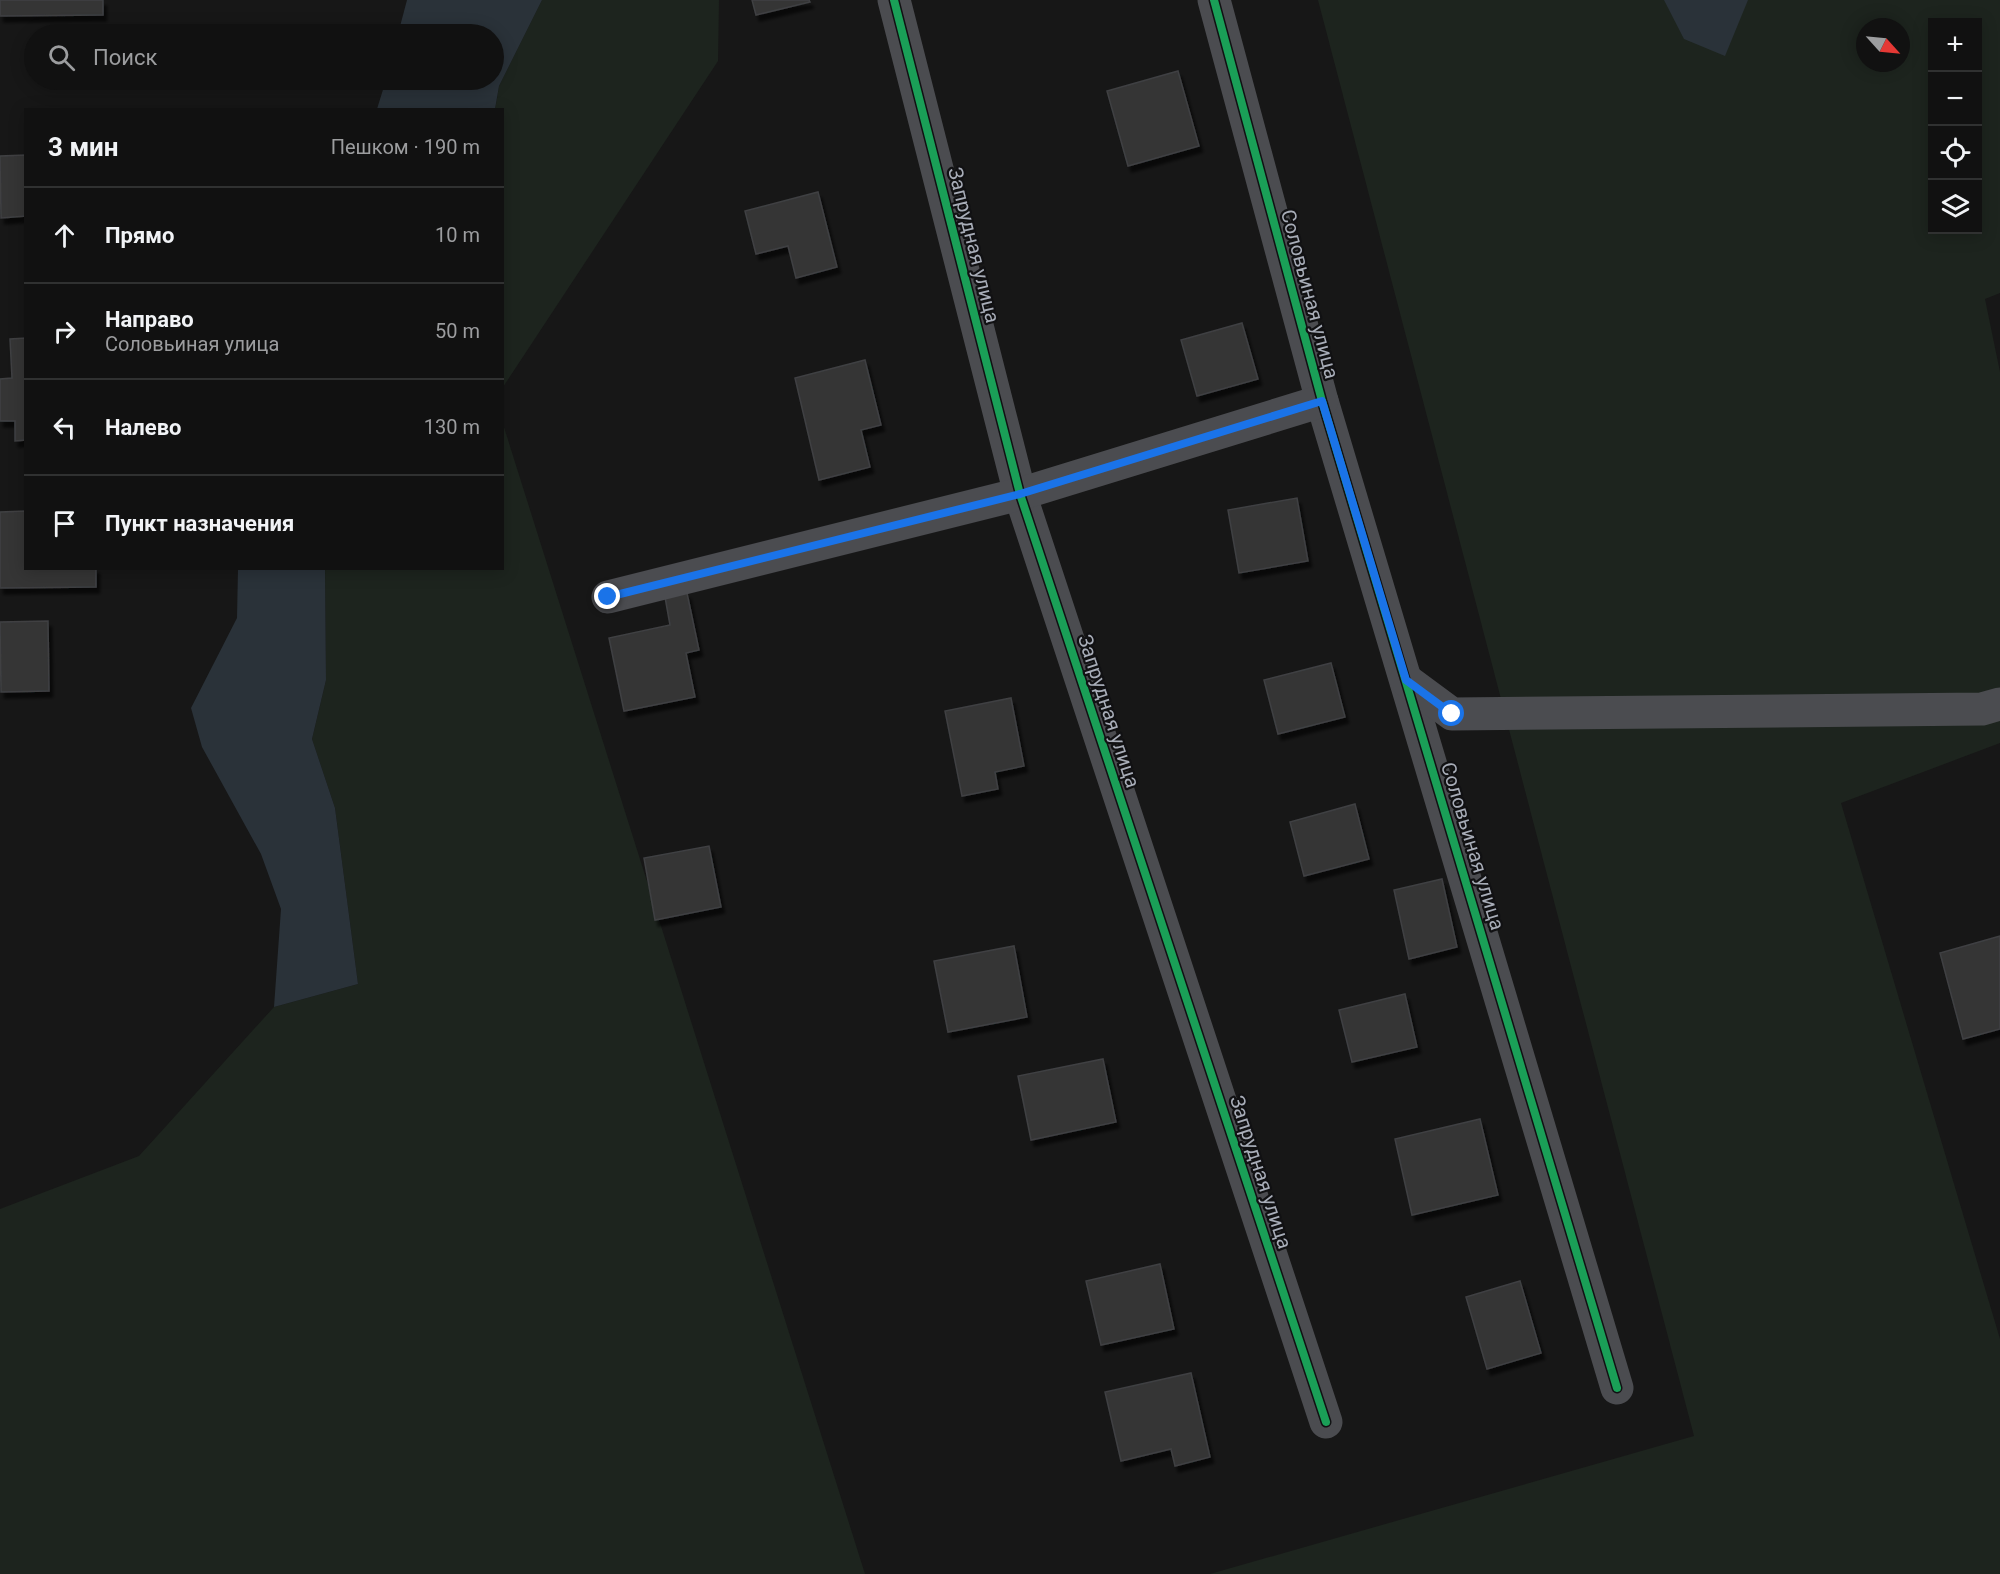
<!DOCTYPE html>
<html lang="ru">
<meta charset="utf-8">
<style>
body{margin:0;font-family:Roboto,sans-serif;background:#1a1a1a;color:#f1f3f6}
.controls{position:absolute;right:18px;top:18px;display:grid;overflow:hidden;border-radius:0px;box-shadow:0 3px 15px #0003}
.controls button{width:54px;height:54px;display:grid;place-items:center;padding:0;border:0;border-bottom:2px solid #303131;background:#111;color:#f1f3f6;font:30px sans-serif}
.compass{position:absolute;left:1856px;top:18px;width:54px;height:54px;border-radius:50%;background:#111;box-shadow:0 3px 15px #0003;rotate:117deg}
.stop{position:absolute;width:18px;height:18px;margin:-14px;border:4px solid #1a73e8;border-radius:50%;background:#fff}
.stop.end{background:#1a73e8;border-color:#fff;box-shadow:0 2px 6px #0008}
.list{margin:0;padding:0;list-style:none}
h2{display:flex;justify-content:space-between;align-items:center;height:78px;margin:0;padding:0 24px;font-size:26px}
h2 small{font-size:20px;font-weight:400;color:#9c9d9f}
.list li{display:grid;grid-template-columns:39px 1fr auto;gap:18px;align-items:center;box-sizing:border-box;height:96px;padding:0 24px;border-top:2px solid #303131}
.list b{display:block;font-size:22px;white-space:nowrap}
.list p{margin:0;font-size:20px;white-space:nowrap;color:#9c9d9f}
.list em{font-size:20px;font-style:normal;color:#9c9d9f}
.icon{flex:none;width:33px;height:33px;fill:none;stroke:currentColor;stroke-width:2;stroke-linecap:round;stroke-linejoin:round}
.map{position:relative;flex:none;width:2000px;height:1574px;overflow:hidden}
.search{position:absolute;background:#111;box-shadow:0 3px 15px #0003;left:24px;top:24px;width:480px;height:66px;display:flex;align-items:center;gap:15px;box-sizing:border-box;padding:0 21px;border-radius:33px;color:#9c9d9f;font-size:22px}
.panel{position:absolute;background:#111;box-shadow:0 3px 15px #0003;left:24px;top:108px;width:480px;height:462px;border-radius:0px}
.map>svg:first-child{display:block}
.green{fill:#1d241e;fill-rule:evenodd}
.water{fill:#2a3239}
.building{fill:#353536;stroke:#3f4043;stroke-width:1.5;filter:url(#shadow)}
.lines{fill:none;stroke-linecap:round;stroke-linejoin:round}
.minor{stroke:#4b4c50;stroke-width:33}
.cycleway-casing{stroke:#111113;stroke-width:11}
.cycleway{stroke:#1a9f57;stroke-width:8}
.route{stroke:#1a73e8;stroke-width:8}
.labels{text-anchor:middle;stroke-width:4.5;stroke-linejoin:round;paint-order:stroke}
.street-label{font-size:20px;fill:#a8adb8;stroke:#111113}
</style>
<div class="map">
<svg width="2000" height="1574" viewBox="0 0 2000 1574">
<defs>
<filter id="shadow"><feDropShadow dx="3.5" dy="6" stdDeviation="1.5" flood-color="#0009"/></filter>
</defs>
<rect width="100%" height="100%" fill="#171717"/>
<g class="green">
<polygon points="542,0 719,0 718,61 503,387 502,110 495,110 499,86"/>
<path d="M1318,0H2000V293L1985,299L2000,372V743L1841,803L2000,1339V1574H1210L1694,1436ZM1932,22H1978V230H1932ZM1865,27H1901V63H1865Z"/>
<polygon points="503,424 865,1574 0,1574 0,1209 139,1156 274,1007 358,984 335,808 312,739 326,680 325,569 502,568"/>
</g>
<g class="water">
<polygon points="407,0 542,0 499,86 495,109 377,109 386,80 494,80 494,34 398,34"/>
<polygon points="1664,0 1748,0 1725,56 1684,39"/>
<polygon points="238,569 325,569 326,680 312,739 335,808 358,984 274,1007 281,909 261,854 202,747 191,708 237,618"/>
</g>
<g class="building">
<polygon points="0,0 103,0 103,15 0,16"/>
<polygon points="752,0 809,0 810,2 756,15"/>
<polygon points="1178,71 1199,146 1128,166 1107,91"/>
<polygon points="26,155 26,216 1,218 0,156"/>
<polygon points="818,192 837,267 796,278 788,246 756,254 745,211"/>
<polygon points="1242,323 1258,379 1197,396 1181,340"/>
<polygon points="26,338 26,440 15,441 15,421 0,421 0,379 12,378 10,339"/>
<polygon points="865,360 881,425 861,430 870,467 819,480 795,378"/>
<polygon points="1297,498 1308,561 1239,573 1228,510"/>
<polygon points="26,511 26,568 96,568 96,587 0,588 0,512"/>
<polygon points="687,593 699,650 686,653 695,697 624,711 609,638 670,625 665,597"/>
<polygon points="48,621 49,691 1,692 0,622"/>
<polygon points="1331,663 1345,717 1278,734 1264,680"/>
<polygon points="1011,698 1024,766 995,772 998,789 962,796 945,711"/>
<polygon points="1355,804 1369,859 1304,876 1290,822"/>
<polygon points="709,846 721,907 655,920 644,858"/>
<polygon points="1442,879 1457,947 1409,959 1394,890"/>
<polygon points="2000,936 2000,1029 1963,1039 1940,953"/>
<polygon points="1014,946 1027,1017 948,1032 934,961"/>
<polygon points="1405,994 1417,1047 1352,1062 1339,1010"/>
<polygon points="1103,1059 1116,1122 1031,1140 1018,1076"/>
<polygon points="1480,1119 1498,1195 1412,1215 1395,1139"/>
<polygon points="1160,1264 1174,1329 1101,1345 1086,1281"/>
<polygon points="1520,1281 1541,1353 1487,1369 1466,1297"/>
<polygon points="1191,1373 1210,1457 1175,1466 1171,1449 1121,1461 1105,1392"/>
</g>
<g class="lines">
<g class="minor">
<polyline points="894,0 1020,494 1326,1422"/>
<polyline points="1214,0 1322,401 1617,1388"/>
<polyline points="608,597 1020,494 1322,401"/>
<polyline points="1406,680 1452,714 1982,709 2000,704"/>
</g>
<defs>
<g id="cycleway">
<polyline points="894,0 1020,494 1326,1422"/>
<polyline points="1214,0 1322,401 1617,1388"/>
</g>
</defs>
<use href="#cycleway" class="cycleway-casing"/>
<use href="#cycleway" class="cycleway"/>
</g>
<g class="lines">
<polyline class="route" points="608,597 1020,494 1322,401 1406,680 1452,714"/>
</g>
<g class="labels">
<g class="street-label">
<text transform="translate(974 245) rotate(76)" y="7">Запрудная улица</text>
<text transform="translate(1310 294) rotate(75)" y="7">Соловьиная улица</text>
<text transform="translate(1109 711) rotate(72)" y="7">Запрудная улица</text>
<text transform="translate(1473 846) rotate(73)" y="7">Соловьиная улица</text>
<text transform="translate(1261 1172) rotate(72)" y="7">Запрудная улица</text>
</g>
</g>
</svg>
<div class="controls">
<button>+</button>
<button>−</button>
<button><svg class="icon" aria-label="locate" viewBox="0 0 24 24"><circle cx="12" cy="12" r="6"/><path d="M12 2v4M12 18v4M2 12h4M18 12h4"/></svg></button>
<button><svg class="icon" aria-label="layers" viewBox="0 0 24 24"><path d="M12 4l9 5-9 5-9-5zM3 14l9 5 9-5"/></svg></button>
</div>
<svg class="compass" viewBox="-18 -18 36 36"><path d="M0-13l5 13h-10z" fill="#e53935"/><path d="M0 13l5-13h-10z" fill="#9c9d9f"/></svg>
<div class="stop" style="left:1452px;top:714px"></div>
<div class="stop end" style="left:608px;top:597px"></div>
<div class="search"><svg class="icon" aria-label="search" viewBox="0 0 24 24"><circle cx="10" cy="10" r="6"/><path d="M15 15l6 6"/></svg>Поиск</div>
<section class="panel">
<h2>3 мин<small>Пешком · 190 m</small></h2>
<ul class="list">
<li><svg class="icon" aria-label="ahead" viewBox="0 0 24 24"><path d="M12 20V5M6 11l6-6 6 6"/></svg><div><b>Прямо</b></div><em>10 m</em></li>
<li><svg class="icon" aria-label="right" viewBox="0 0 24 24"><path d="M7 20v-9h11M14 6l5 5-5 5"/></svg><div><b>Направо</b><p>Соловьиная улица</p></div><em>50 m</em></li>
<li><svg class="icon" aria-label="left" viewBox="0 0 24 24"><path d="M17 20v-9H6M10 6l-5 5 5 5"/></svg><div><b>Налево</b></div><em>130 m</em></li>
<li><svg class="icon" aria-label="arrive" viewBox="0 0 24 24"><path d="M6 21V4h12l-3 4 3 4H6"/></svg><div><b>Пункт назначения</b></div></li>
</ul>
</section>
</div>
